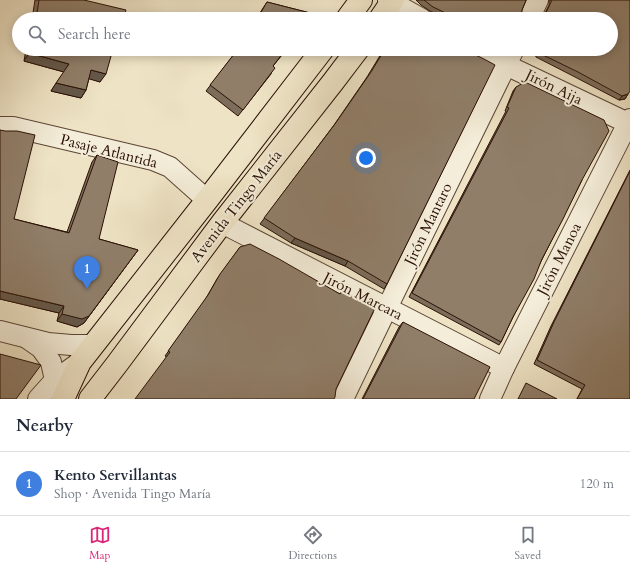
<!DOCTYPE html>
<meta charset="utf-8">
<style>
body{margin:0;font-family:Cardo,serif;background:#f2f2f3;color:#1f2937}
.you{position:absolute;left:366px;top:158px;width:14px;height:14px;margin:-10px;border:3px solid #fff;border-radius:50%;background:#1a73e8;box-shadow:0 0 0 6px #1a73e833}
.badge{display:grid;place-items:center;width:26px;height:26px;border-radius:50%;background:#db2777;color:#fff;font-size:13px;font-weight:700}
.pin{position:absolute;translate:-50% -33px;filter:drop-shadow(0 1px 2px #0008)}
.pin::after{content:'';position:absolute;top:21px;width:14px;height:12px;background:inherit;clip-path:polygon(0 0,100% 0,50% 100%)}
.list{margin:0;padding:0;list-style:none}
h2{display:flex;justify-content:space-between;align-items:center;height:52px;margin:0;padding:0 16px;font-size:17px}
h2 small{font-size:13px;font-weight:400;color:#747a83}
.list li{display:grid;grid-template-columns:26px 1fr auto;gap:12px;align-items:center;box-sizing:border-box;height:64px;padding:0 16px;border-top:1px solid #e0e1e3}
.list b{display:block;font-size:15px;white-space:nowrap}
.list p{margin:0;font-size:13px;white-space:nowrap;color:#747a83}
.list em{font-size:13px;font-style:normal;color:#747a83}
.icon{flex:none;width:22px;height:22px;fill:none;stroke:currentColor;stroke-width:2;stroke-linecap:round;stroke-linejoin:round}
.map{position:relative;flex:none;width:630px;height:399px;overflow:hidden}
.search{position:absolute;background:#fff;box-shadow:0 2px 10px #0003;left:12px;right:12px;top:12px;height:44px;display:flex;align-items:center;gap:10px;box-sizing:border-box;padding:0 14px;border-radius:22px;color:#747a83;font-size:15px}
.sheet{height:116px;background:#fff}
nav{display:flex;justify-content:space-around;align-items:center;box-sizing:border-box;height:56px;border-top:1px solid #e0e1e3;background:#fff;font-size:11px;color:#747a83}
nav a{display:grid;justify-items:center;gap:2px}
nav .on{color:#db2777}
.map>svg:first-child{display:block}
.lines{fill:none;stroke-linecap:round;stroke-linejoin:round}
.minor-casing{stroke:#5c4636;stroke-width:22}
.major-casing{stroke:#2b1106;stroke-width:24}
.minor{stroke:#f4edd9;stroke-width:20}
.major{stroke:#eee3c5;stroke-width:22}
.wall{fill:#7c6c5a;stroke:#2b1106}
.shaded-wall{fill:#65584a;stroke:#2b1106}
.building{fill:#907e69;stroke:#2b1106}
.labels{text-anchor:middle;stroke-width:4;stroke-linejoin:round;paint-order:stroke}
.street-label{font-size:15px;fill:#2b1106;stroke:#f4edd9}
</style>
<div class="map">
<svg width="630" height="399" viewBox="0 0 630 399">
<rect width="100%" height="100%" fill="#eee3c5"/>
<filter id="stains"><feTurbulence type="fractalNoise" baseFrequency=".005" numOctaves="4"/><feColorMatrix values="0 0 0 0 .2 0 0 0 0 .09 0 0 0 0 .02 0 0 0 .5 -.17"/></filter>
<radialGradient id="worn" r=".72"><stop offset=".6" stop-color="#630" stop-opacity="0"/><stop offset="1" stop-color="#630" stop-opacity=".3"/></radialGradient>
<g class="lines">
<defs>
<g id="minor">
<polyline points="388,0 422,19"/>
<polyline points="529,19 538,0"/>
<polyline points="478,49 506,65 630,124"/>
<polyline points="0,127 13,127 153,160 170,167 207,200"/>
<polyline points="222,223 504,368"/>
<polyline points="0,331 48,343 71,345 93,345"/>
<polyline points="28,339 41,348 51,362 55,380"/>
<polyline points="38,399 55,380 80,362"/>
<polyline points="343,399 387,308 514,49"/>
<polyline points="490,399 504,368 630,119"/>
</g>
<g id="major">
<polyline points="347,19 361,0"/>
<polyline points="380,19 393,0"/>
<polyline points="63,399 80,362 207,200 323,49"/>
<polyline points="90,399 117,364 222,223 333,82 358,49"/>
</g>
</defs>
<use href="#minor" class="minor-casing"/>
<use href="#major" class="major-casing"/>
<use href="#minor" class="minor"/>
<use href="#major" class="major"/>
</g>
<g class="wall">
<polygon points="35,0 84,0 123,19 32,19"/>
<polygon points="416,0 526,0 522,10 521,16 522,19 446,19 430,11 421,5"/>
<polygon points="549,0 630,0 628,94 625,99 619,100 575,77 536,57 534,49 611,49 611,19 542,19 549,5"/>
<polygon points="267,2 314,14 311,19 256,19"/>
<polygon points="26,49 113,49 100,82 89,78 86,90 81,98 51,91 64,72 24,61"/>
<polygon points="238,49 287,49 273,66 271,74 238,116 206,91"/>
<polygon points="384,49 463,49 387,284 384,289 345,266 291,243 260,224 334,125 367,77"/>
<polygon points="516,87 582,180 513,317 501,342 499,345 409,297 506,111 505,111 513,91"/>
<polygon points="0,130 14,219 67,232 92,162 97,155 99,239 138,250 84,323 77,327 57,321 59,313 0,299"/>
<polygon points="630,170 630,399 577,399 582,389 534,364 551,326"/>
<polygon points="240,247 340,294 375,308 167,357 165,356 205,300 217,279"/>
<polygon points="403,322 474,399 362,399 399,327"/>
</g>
<g class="shaded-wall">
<polygon points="29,53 69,64 64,72 24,61"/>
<polygon points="91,70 106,74 100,82 86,78"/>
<polygon points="56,83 86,90 81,98 51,91"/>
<polygon points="628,94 625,99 619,100 622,96"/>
<polygon points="295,238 348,261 345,266 291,243"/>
<polygon points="138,250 84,323 77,327 57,321 62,314"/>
<polygon points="0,291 64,306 59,313 0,299"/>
</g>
<g class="building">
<polygon points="39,0 84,0 126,10 123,19 36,19"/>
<polygon points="424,0 526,0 522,10 521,16 522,19 458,19 433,7"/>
<polygon points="552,0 630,0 630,91 628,94 622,96 578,72 539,53 538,49 611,49 611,19 543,19"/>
<polygon points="267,2 314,14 310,19 257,19"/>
<polygon points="30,49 113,49 106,74 91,70 86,90 56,83 69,64 29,53"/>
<polygon points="238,49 286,49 273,66 275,68 243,110 210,85"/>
<polygon points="385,49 463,49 484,59 495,65 387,284 348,261 295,238 264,218 335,124 371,72"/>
<polygon points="525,82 604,120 609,131 582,180 563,219 542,259 534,279 513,317 501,342 412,293 509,108 507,107 516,87"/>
<polygon points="0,130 5,131 17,131 35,135 14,219 69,233 97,155 118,162 99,239 138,250 89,316 82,319 62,314 64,306 0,291"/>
<polygon points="630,171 630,399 577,399 585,385 537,360 554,322"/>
<polygon points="250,244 279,259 340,294 342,291 375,308 336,389 335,397 334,399 135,399 170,352 168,351 208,295 220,274 240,247"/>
<polygon points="403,322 490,367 474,399 363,399"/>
<polygon points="0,354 41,365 16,399 0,399"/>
<polygon points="526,383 557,399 518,399"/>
</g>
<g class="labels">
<g class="street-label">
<text transform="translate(554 87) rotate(26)" y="5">Jirón Aija</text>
<text transform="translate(109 151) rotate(14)" y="5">Pasaje Atlantida</text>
<text transform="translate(236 206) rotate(-52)" y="5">Avenida Tingo María</text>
<text transform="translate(428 224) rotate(-64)" y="5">Jirón Mantaro</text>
<text transform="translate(559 259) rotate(-63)" y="5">Jirón Manoa</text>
<text transform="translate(363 296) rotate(27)" y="5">Jirón Marcara</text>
</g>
</g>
<rect width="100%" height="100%" filter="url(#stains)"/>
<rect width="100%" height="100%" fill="url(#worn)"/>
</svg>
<div class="you"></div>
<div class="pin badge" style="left:87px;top:289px;background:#3f7fe0">1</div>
<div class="search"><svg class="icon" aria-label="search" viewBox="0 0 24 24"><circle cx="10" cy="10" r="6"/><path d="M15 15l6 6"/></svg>Search here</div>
</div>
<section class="sheet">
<h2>Nearby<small></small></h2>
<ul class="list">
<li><span class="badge" style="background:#3f7fe0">1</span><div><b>Kento Servillantas</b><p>Shop · Avenida Tingo María</p></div><em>120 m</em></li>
</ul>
</section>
<nav>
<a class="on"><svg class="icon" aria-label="map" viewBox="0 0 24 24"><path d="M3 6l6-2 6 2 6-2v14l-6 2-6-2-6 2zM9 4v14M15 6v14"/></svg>Map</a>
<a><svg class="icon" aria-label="directions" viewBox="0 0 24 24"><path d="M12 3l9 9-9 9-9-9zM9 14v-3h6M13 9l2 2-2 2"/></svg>Directions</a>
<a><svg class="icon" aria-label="saved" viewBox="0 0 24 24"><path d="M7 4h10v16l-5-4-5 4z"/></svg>Saved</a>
</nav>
